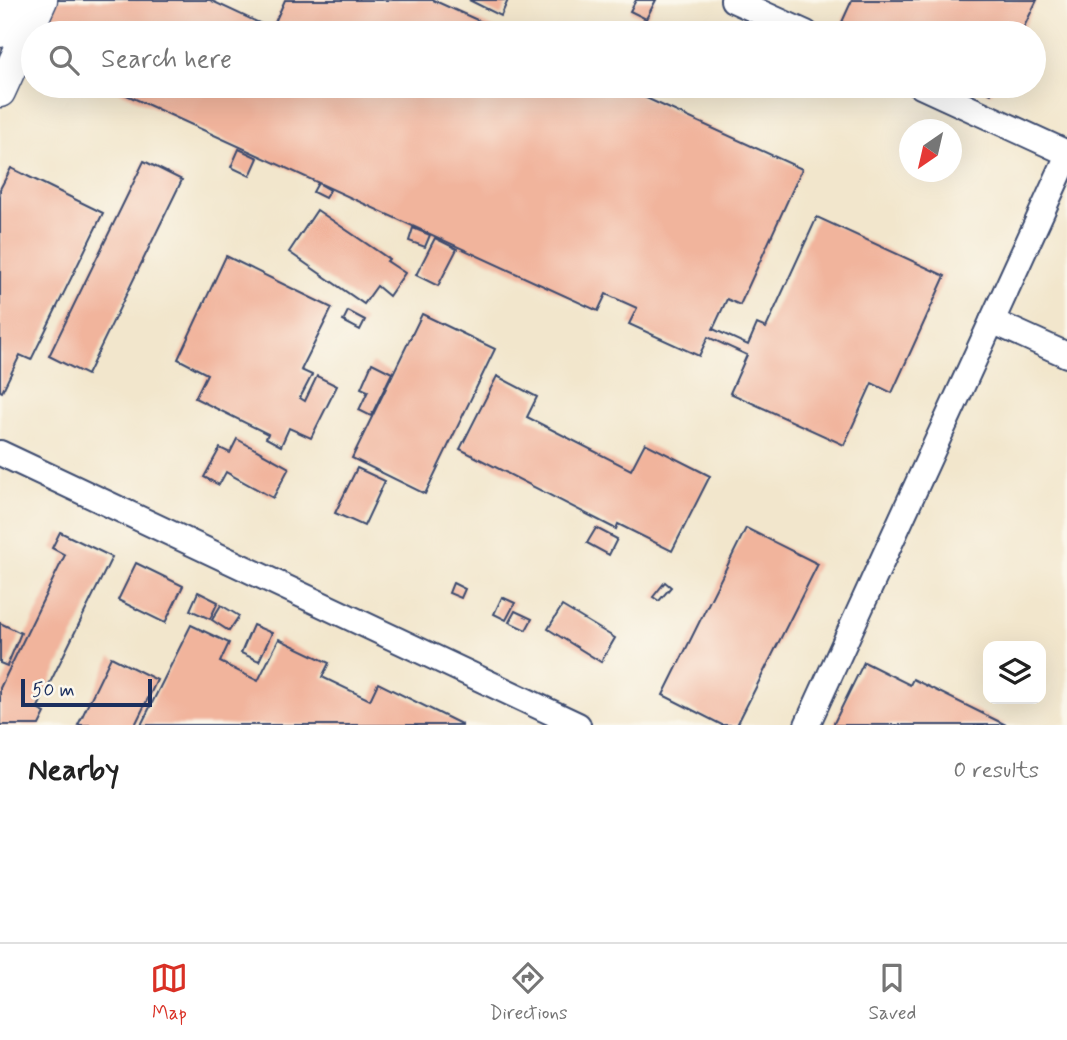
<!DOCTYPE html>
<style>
body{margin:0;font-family:Mynerve,sans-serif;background:#f6f6f6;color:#222}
.controls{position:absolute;right:21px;bottom:21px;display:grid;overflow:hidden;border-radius:14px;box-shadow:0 7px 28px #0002}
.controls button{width:63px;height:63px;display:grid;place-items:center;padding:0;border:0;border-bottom:2px solid #e0e0e0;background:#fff;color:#222;font:35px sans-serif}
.compass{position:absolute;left:899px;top:119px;width:63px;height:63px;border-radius:50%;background:#fff;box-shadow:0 7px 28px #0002;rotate:214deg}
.scale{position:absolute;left:21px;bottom:18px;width:131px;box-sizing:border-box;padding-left:7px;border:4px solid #1b2f5e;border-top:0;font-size:19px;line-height:24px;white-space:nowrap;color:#1b2f5e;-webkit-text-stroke:5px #fbf7ec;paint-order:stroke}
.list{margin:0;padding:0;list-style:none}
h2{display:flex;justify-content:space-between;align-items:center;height:91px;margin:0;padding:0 28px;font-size:30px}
h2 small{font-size:23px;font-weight:400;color:#767676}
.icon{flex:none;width:38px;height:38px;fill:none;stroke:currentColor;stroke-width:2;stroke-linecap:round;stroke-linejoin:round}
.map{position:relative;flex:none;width:1067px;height:725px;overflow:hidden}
.search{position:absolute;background:#fff;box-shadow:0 7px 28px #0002;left:21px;right:21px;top:21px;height:77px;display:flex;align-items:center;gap:18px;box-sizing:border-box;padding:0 24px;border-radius:38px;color:#767676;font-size:26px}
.sheet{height:217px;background:#fff}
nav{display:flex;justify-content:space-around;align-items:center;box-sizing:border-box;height:98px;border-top:2px solid #e0e0e0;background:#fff;font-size:19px;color:#767676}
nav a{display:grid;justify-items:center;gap:4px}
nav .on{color:#d93025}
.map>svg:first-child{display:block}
.building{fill:#f1b49c}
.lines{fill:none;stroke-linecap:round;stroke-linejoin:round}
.minor-casing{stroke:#3b4a6e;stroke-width:28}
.major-casing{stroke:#3b4a6e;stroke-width:33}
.minor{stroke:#fff;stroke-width:24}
.major{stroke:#fff;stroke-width:30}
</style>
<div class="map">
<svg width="1067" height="725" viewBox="0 0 1067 725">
<rect width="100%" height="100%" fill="#fbf7ec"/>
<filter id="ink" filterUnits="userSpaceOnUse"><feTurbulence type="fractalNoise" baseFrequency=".0143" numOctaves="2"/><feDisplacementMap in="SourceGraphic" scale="14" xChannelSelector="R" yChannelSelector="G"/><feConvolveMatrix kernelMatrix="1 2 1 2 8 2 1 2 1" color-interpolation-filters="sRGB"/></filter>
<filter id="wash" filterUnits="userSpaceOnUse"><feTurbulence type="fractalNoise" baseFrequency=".00686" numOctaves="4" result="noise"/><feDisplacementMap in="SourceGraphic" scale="28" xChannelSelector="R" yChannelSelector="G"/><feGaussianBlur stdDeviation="1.57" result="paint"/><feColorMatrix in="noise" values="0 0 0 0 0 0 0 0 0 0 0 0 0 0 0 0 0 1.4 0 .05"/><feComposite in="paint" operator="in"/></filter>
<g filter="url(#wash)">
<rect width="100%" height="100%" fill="#f2e6cc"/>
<g id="blocks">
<g class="building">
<polygon points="57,0 210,0 272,29 285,0 433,0 506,33 42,33"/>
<polygon points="469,0 508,0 501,16"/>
<polygon points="636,0 656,0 646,19 630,11"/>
<polygon points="852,0 1037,0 1021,33 865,33 842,22"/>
<polygon points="107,86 620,86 802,169 740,305 727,299 713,329 748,345 757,324 766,328 817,217 945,276 892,393 872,383 844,445 730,393 747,355 708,337 699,356 629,324 637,308 606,294 598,311"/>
<polygon points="974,86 995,86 991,94"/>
<polygon points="239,149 258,158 250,176 231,167"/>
<polygon points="144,161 182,180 87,375 49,356"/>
<polygon points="11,168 103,213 31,360 20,355 2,392 0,391 0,189"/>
<polygon points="318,183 330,190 325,198 313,192"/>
<polygon points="317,210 389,259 387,261 405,273 389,296 377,286 364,304 289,252"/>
<polygon points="413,228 430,235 425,247 409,241"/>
<polygon points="435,238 457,249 438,286 416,275"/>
<polygon points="226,256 332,308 301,370 312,375 300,398 305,401 317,376 337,386 311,438 289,428 281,446 266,438 268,434 195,398 207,374 178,359"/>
<polygon points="348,311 365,320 360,330 343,321"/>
<polygon points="422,314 495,349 425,494 352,458"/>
<polygon points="372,363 392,373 371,416 359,410 368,391 361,388"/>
<polygon points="497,376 537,397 527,417 631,470 645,443 710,476 672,551 618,524 616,529 460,449"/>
<polygon points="237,439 289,468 273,498 226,472 219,485 204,477 220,448 230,453"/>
<polygon points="357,468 385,481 364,526 335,513"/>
<polygon points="596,528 617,539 609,555 587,543"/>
<polygon points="746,528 818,564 737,725 722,725 663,695"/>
<polygon points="60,532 112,557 37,709 45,713 39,725 0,725 0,688 65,555 52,548"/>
<polygon points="136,563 183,586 165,623 118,600"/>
<polygon points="665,582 671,587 659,601 653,597"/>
<polygon points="453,583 465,589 461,598 449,593"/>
<polygon points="198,592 218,602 210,619 190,610"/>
<polygon points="502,597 515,603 506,620 494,614"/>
<polygon points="221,605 239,616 229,631 212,620"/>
<polygon points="562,606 615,638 601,662 548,629"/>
<polygon points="515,611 532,619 526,630 509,622"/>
<polygon points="0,623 21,633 7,666 0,663"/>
<polygon points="191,625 229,643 220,662 258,681 279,639 329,663 322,677 370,700 378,683 463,725 141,725"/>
<polygon points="253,625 272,633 259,661 241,653"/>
<polygon points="111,657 157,680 135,725 78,725"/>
<polygon points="864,662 910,685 913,679 1006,725 833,725"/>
</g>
</g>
</g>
<g filter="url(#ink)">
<use href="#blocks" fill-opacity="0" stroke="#3b4a6e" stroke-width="2"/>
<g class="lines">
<defs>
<g id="minor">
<polyline points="733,0 806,33"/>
<polyline points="921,86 1067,153"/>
<polyline points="992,321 1067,355"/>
<polyline points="0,453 578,725"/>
<polyline points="807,725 1067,157"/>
</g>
<g id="major">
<polyline points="0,32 15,0"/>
<polyline points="0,92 42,0"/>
</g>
</defs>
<use href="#minor" class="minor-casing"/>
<use href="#major" class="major-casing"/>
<use href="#minor" class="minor"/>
<use href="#major" class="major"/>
</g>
</g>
</svg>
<div class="controls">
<button><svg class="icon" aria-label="layers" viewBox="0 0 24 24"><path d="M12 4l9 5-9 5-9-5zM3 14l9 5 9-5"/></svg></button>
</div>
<svg class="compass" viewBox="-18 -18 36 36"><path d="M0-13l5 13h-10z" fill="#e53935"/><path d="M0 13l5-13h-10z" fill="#767676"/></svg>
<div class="scale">50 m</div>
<div class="search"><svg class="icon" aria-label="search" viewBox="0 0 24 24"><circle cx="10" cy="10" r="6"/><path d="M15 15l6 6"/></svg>Search here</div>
</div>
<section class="sheet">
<h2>Nearby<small>0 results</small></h2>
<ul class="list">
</ul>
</section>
<nav>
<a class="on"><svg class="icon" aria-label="map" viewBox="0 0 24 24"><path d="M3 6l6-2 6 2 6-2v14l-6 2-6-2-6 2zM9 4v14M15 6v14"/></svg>Map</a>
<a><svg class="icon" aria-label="directions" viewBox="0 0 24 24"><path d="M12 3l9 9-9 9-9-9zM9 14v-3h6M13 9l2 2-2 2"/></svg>Directions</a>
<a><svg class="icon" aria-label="saved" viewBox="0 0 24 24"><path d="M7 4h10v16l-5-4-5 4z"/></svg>Saved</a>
</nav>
